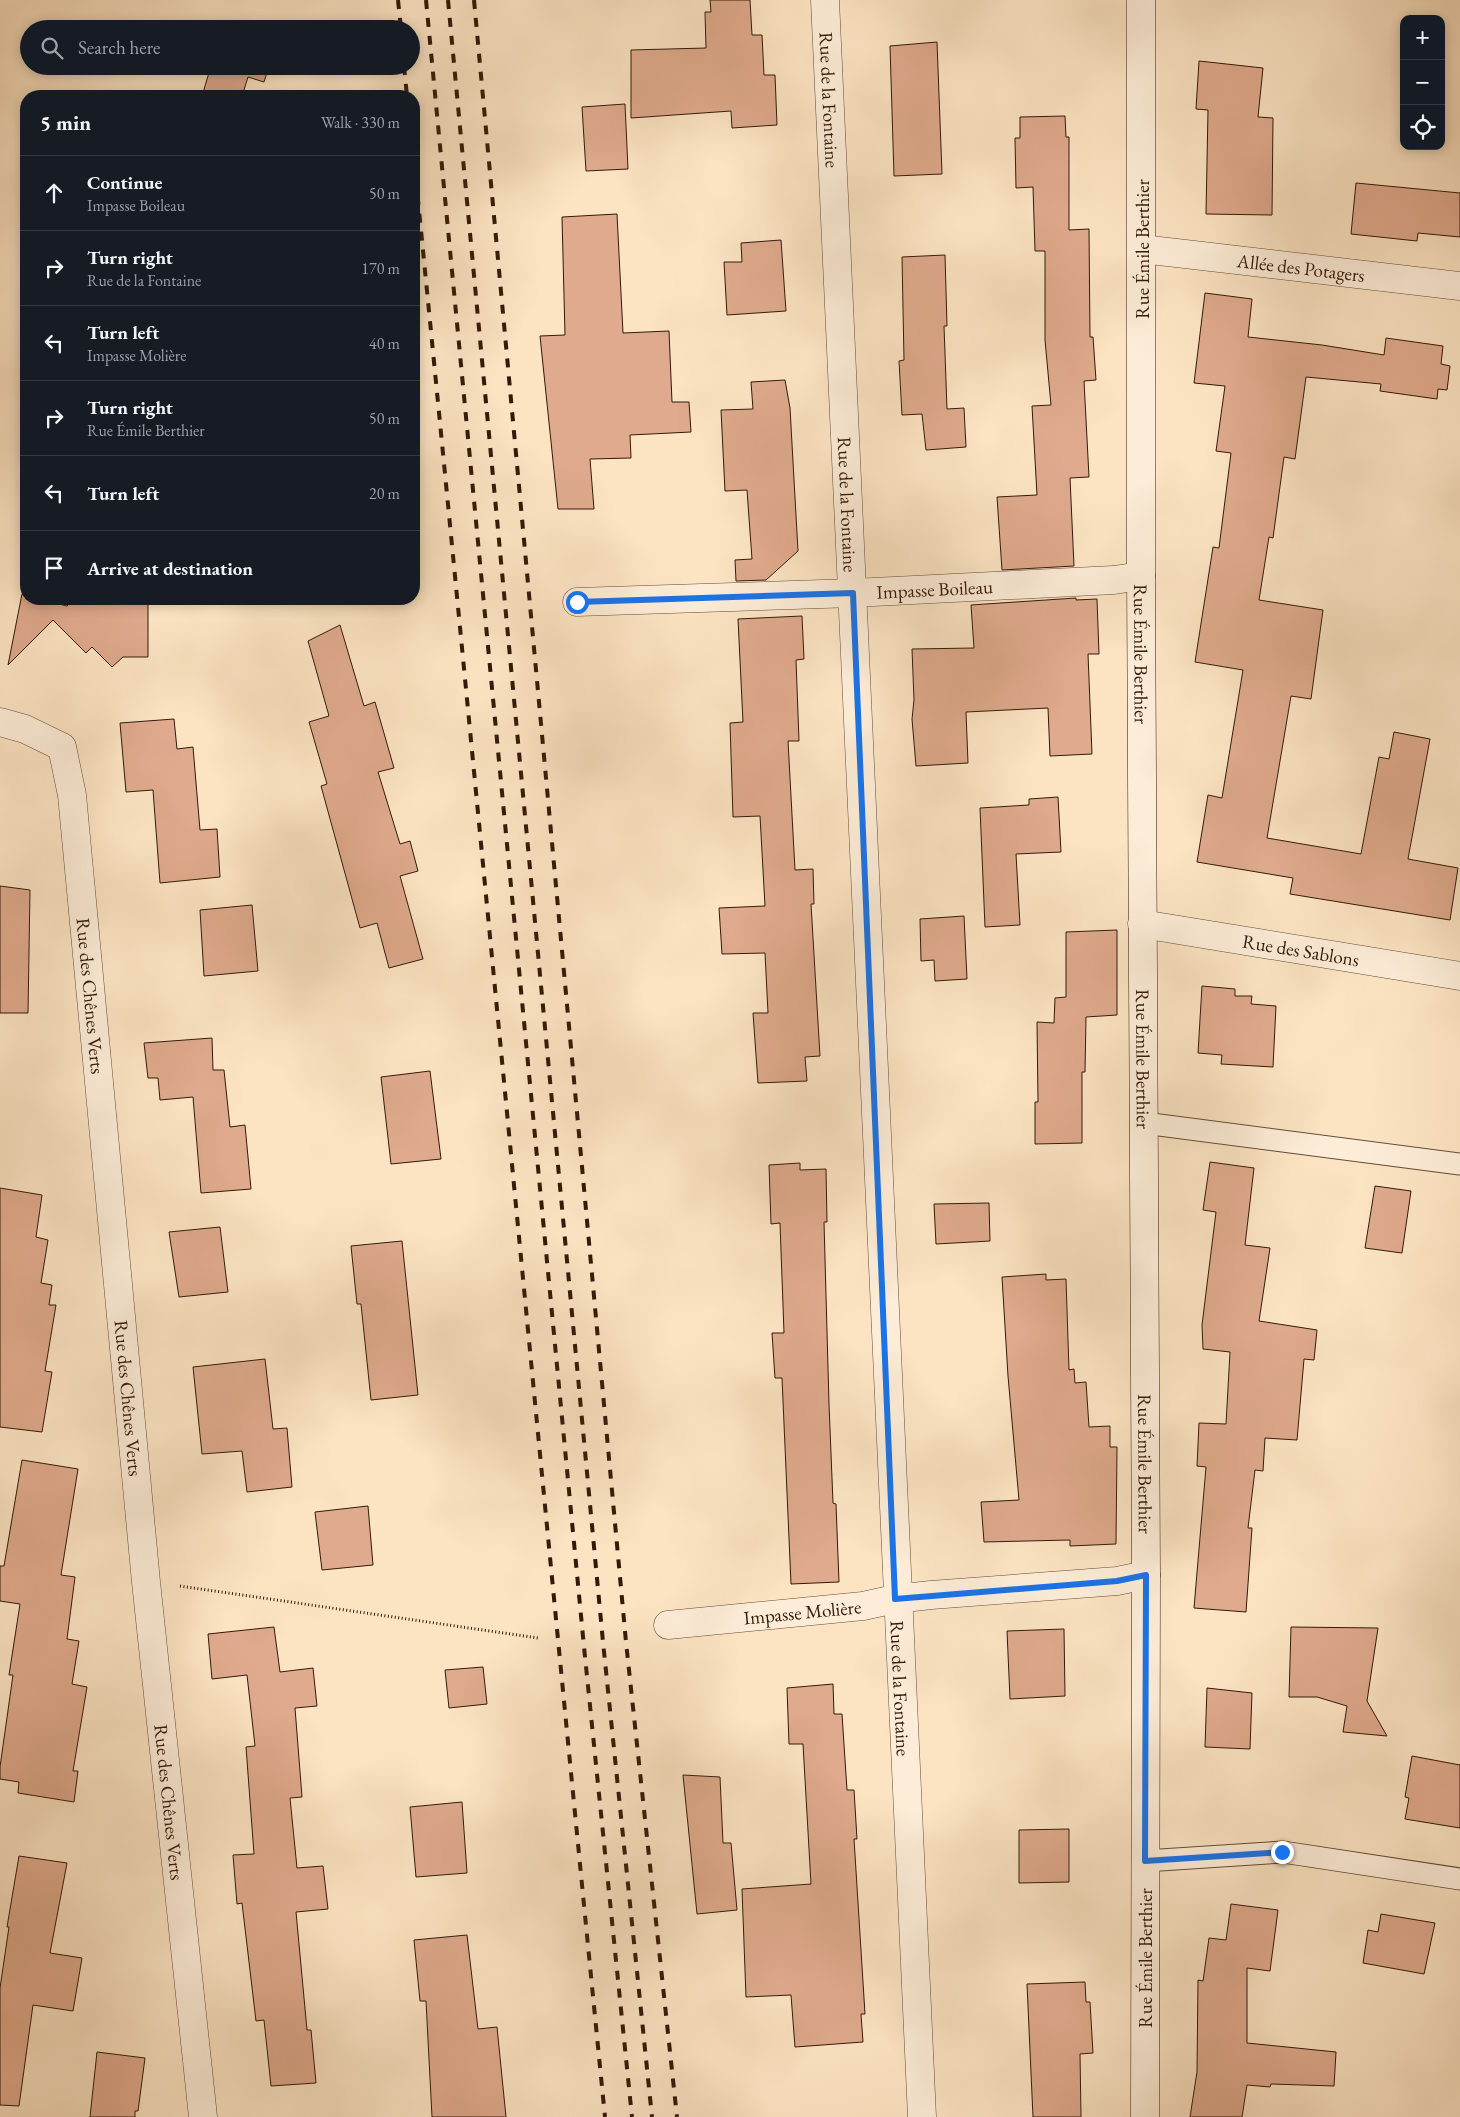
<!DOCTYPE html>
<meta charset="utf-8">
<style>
body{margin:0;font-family:"EB Garamond",serif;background:#20242c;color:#f1f3f6}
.controls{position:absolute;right:15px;top:15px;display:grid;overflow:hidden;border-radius:10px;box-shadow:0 2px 12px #0003}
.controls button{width:45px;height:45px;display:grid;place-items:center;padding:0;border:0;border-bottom:1px solid #363941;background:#171b24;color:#f1f3f6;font:25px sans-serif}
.stop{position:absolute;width:15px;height:15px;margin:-11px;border:4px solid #1a73e8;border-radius:50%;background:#fff}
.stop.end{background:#1a73e8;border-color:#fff;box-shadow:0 1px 5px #0008}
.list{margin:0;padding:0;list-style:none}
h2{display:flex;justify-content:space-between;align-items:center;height:65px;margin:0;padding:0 20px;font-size:21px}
h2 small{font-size:16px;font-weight:400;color:#9ea1a6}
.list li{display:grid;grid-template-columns:32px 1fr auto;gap:15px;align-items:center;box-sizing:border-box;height:75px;padding:0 20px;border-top:1px solid #363941}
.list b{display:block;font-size:19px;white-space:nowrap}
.list p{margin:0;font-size:16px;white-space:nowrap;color:#9ea1a6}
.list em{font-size:16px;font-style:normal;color:#9ea1a6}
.icon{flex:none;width:28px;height:28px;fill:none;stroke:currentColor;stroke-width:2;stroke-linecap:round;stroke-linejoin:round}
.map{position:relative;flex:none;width:1460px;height:2117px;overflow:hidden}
.search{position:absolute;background:#171b24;box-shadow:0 2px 12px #0003;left:20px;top:20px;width:400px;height:55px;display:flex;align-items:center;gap:12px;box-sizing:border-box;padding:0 18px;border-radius:28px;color:#9ea1a6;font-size:19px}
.panel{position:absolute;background:#171b24;box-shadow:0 2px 12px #0003;left:20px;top:90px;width:400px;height:515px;border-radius:20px}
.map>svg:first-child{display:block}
.building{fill:#dfaa8d;stroke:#331908}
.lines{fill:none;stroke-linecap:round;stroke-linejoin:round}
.lane-casing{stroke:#654c37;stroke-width:23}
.street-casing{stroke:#654c37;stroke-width:29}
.secondary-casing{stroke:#331908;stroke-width:29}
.path{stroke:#331908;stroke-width:3;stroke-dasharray:1 2.5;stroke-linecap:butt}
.lane{stroke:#fdedd8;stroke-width:21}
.street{stroke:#fdedd8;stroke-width:28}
.secondary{stroke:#fdedd8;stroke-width:28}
.rail{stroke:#331908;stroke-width:4;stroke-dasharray:9 9;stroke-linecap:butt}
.route{stroke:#1a73e8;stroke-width:6}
.labels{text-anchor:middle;stroke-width:5;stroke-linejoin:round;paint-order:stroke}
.street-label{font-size:19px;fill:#331908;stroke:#fdedd8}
</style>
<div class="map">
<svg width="1460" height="2117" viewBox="0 0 1460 2117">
<rect width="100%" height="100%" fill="#fce4c3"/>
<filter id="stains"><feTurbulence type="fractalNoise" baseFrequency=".004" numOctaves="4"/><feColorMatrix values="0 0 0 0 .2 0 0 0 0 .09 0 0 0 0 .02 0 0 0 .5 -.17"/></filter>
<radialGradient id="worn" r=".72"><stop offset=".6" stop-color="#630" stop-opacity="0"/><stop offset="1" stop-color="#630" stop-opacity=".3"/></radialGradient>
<g class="building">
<polygon points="710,0 750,0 752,35 762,35 764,75 775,75 777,125 732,128 731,111 631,118 631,50 706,48 705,12 711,12"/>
<polygon points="937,42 942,174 894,176 890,46"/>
<polygon points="1199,61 1263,68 1258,117 1273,118 1272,215 1206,214 1208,110 1196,109"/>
<polygon points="211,66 269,66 264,82 248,77 242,96 202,96"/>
<polygon points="625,104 628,169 586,171 582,107"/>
<polygon points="1065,116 1066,137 1069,137 1069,230 1089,229 1090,337 1093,337 1096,380 1084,381 1089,477 1070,478 1074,566 1002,570 997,497 1037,495 1032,406 1051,405 1045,340 1045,251 1035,251 1033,187 1016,188 1015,138 1020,138 1020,117"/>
<polygon points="1356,183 1460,193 1460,237 1418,233 1417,241 1351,234"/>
<polygon points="617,214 623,333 669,331 672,402 689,402 691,432 630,435 631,458 590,459 594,509 558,509 540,336 565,335 562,217"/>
<polygon points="781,240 786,311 727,315 724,262 742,262 741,243"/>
<polygon points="945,255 947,326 944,326 947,409 964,408 966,447 926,450 922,414 902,415 899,361 904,360 902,257"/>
<polygon points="1205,293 1252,299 1248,337 1322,345 1384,355 1386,338 1443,346 1441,364 1450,366 1447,390 1438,389 1437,399 1380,391 1381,384 1306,377 1295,459 1284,457 1273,538 1269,537 1259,600 1323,610 1311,699 1291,696 1267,838 1361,854 1379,757 1389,759 1394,732 1430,739 1408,859 1458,868 1450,920 1290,894 1293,878 1197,862 1208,795 1222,798 1243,670 1195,662 1213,547 1219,548 1231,453 1216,451 1225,386 1194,383"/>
<polygon points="785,380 790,408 798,551 766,580 736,581 735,560 752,559 747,490 725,491 721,410 753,409 751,382"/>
<polygon points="22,594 26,595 26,599 40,599 67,606 74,599 148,599 148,657 123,657 112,667 92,647 86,653 53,620 8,665"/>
<polygon points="1076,598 1076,600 1097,599 1099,654 1088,654 1092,754 1050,756 1048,708 966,712 968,763 916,766 912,719 914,700 912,649 974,648 971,605"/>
<polygon points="802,616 804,659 796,660 799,741 788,741 795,870 813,869 814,904 811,904 820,1056 805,1057 807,1081 758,1083 753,1013 768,1013 765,953 722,954 719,908 765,906 760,816 733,817 730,723 743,722 738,619"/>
<polygon points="340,625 364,706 375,702 394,768 378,772 400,844 410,841 418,871 400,876 423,959 389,968 377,923 360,928 321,786 327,784 309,722 329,716 308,641"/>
<polygon points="174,719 177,749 193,747 200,830 217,829 220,877 160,883 153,790 126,792 120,723"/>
<polygon points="1058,797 1061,852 1016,854 1020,925 985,927 980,808 1029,805 1029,799"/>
<polygon points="0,886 30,890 28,1013 0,1013"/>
<polygon points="252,905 258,971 204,976 200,910"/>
<polygon points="964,916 967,979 935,981 934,960 921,961 920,919"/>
<polygon points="1117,930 1117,1015 1086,1017 1085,1072 1082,1072 1082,1143 1035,1144 1035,1102 1038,1102 1037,1022 1054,1023 1055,998 1066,997 1066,932"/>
<polygon points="1202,986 1235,989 1235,996 1252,996 1251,1004 1276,1006 1273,1067 1221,1064 1222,1055 1198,1053"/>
<polygon points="212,1038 213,1070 224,1070 230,1127 245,1125 251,1189 201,1193 193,1097 160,1100 158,1078 148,1078 144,1043"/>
<polygon points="430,1071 441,1159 391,1164 381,1077"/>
<polygon points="1210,1162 1254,1168 1245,1245 1270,1248 1259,1321 1317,1330 1314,1360 1304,1359 1297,1440 1265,1438 1263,1471 1255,1470 1248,1528 1252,1528 1246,1612 1194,1608 1206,1467 1197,1466 1199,1423 1226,1424 1230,1352 1203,1349 1202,1325 1216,1212 1203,1210"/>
<polygon points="800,1163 800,1170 826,1169 827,1222 824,1222 829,1404 833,1503 836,1504 839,1582 791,1584 782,1378 775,1378 772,1333 784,1333 780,1223 771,1224 769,1165"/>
<polygon points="1375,1186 1411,1191 1402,1253 1365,1248"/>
<polygon points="0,1188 42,1195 36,1237 48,1240 41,1283 52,1285 49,1305 56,1305 45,1371 52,1372 42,1432 0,1427"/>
<polygon points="989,1203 990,1241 936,1244 934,1204"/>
<polygon points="220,1227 228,1292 179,1297 169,1232"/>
<polygon points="402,1241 418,1395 371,1400 361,1304 357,1304 351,1246"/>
<polygon points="1046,1274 1046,1280 1066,1279 1069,1370 1074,1369 1075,1383 1086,1382 1089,1427 1110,1426 1110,1447 1117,1447 1116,1544 1070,1546 1070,1540 984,1542 981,1502 1019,1500 1008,1376 1002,1277"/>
<polygon points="265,1359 273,1429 287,1428 292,1487 247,1492 242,1451 202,1454 193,1367"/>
<polygon points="22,1460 78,1469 61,1575 75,1577 67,1639 79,1641 72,1684 87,1687 73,1771 78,1771 74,1802 18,1793 19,1782 0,1779 0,1767 13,1675 9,1675 20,1604 0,1601 0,1566 4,1566"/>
<polygon points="368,1506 373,1565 322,1570 315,1512"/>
<polygon points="274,1627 280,1672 313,1668 317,1706 295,1708 302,1797 290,1798 297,1868 323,1866 328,1909 296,1912 307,2030 311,2030 316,2083 271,2086 264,2020 256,2021 242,1903 237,1904 233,1855 254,1854 246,1747 255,1746 247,1675 212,1679 208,1634"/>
<polygon points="1291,1627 1378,1628 1367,1701 1387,1736 1343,1732 1347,1706 1317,1697 1289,1697"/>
<polygon points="1064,1629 1065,1696 1010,1699 1007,1631"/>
<polygon points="483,1667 487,1704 449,1708 445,1670"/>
<polygon points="833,1684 834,1714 842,1714 847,1790 854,1790 857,1839 854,1839 865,2014 861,2014 863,2042 795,2047 791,1995 746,1997 742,1889 811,1884 803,1744 789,1744 787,1688"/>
<polygon points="1207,1688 1252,1693 1250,1749 1205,1747"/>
<polygon points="1412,1756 1460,1765 1460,1828 1405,1819 1409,1798 1405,1797"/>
<polygon points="683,1775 720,1777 723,1843 731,1843 737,1910 697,1914"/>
<polygon points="462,1802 467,1873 416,1877 410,1807"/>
<polygon points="1069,1829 1069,1882 1019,1883 1019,1830"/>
<polygon points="19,1856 67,1863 50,1953 82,1958 73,2011 33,2005 19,2106 0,2105 0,1988 9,1927 7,1927"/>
<polygon points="1231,1904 1278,1910 1270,1971 1247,1968 1247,2043 1336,2052 1334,2086 1271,2084 1270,2087 1247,2085 1242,2117 1190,2117 1197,2072 1198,1980 1203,1981 1209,1938 1226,1940"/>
<polygon points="1381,1914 1435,1923 1424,1974 1363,1963 1368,1930 1378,1932"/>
<polygon points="467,1935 478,2029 497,2027 506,2117 432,2117 426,2001 420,2001 414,1940"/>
<polygon points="1085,1982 1086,2002 1090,2002 1093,2053 1080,2054 1081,2117 1033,2117 1027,1984"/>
<polygon points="97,2052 145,2058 138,2111 135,2111 135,2117 90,2117"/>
</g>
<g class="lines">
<defs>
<g id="lane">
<polyline points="1144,1123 1460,1164"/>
<polyline points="1145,1861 1283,1852 1460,1879"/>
</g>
<g id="street">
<path id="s1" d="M825,0C858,706 885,1412 922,2117"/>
<path id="s2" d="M1142,249L1460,286"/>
<path id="s3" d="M577,602L853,593L1114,580L1141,576"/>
<path id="s4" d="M0,722L25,729L62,747L72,795L146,1582L203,2117"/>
<path id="s5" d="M1142,924L1460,976"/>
<path id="s6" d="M668,1625L863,1606L895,1599L931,1595L1117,1581L1146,1575"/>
</g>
<g id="secondary">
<path id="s7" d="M1141,0V576L1146,1575L1145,2117"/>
</g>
</defs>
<use href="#lane" class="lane-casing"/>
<use href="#street" class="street-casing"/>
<use href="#secondary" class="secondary-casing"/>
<polyline class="path" points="180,1586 538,1638"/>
<use href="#lane" class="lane"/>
<use href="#street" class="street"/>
<use href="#secondary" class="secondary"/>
<g class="rail">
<polyline points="398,0 401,29"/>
<polyline points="426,0 584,1647 632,2117"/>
<polyline points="448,0 603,1642 652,2117"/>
<polyline points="474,0 626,1642 677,2117"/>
<polyline points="404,66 407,96"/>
<path d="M414,160C479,812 540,1465 605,2117"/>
</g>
</g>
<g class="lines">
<polyline class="route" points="577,602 853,593 895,1599 1117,1581 1146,1575 1145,1861 1282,1852"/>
</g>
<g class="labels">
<g class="street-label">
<text dy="7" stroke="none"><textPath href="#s1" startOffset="100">Rue de la Fontaine</textPath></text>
<text transform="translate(1142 249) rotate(-90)" y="7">Rue Émile Berthier</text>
<text dy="7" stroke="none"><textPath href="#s2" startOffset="160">Allée des Potagers</textPath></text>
<text dy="7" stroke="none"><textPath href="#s1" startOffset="505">Rue de la Fontaine</textPath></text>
<text dy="7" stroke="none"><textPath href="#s3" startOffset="358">Impasse Boileau</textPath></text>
<text dy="7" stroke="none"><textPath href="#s7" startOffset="654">Rue Émile Berthier</textPath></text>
<text dy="7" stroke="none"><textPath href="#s5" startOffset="161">Rue des Sablons</textPath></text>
<text dy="7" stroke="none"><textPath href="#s4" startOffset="318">Rue des Chênes Verts</textPath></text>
<text dy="7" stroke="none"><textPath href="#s7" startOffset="1059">Rue Émile Berthier</textPath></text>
<text dy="7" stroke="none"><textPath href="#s4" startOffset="722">Rue des Chênes Verts</textPath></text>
<text dy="7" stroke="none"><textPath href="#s7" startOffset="1464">Rue Émile Berthier</textPath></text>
<text dy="7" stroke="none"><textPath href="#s6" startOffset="135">Impasse Molière</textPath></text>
<text dy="7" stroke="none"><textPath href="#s1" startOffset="1690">Rue de la Fontaine</textPath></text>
<text dy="7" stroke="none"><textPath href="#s4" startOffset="1128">Rue des Chênes Verts</textPath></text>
<text transform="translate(1145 1958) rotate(-90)" y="7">Rue Émile Berthier</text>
</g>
</g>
<rect width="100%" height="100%" filter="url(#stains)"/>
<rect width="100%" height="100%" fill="url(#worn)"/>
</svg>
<div class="controls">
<button>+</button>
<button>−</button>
<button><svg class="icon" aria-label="locate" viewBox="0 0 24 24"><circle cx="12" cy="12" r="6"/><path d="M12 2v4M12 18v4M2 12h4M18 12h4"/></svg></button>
</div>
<div class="stop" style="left:577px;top:602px"></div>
<div class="stop end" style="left:1282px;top:1852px"></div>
<div class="search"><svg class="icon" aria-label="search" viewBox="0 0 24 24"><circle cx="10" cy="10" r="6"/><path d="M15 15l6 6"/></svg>Search here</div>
<section class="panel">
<h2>5 min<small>Walk · 330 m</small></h2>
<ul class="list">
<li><svg class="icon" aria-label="ahead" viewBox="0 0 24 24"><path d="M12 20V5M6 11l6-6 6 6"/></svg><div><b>Continue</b><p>Impasse Boileau</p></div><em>50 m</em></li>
<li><svg class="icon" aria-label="right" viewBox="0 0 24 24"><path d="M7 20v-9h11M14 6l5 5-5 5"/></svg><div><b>Turn right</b><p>Rue de la Fontaine</p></div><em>170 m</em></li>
<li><svg class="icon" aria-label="left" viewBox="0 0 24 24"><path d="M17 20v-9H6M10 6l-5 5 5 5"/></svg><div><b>Turn left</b><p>Impasse Molière</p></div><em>40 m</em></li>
<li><svg class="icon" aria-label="right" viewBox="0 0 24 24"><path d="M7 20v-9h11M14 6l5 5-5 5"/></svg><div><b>Turn right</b><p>Rue Émile Berthier</p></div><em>50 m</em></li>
<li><svg class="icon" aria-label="left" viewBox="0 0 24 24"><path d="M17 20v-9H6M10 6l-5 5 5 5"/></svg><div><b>Turn left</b></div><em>20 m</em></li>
<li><svg class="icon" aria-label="arrive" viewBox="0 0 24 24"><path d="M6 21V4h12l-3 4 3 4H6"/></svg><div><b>Arrive at destination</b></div></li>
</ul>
</section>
</div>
